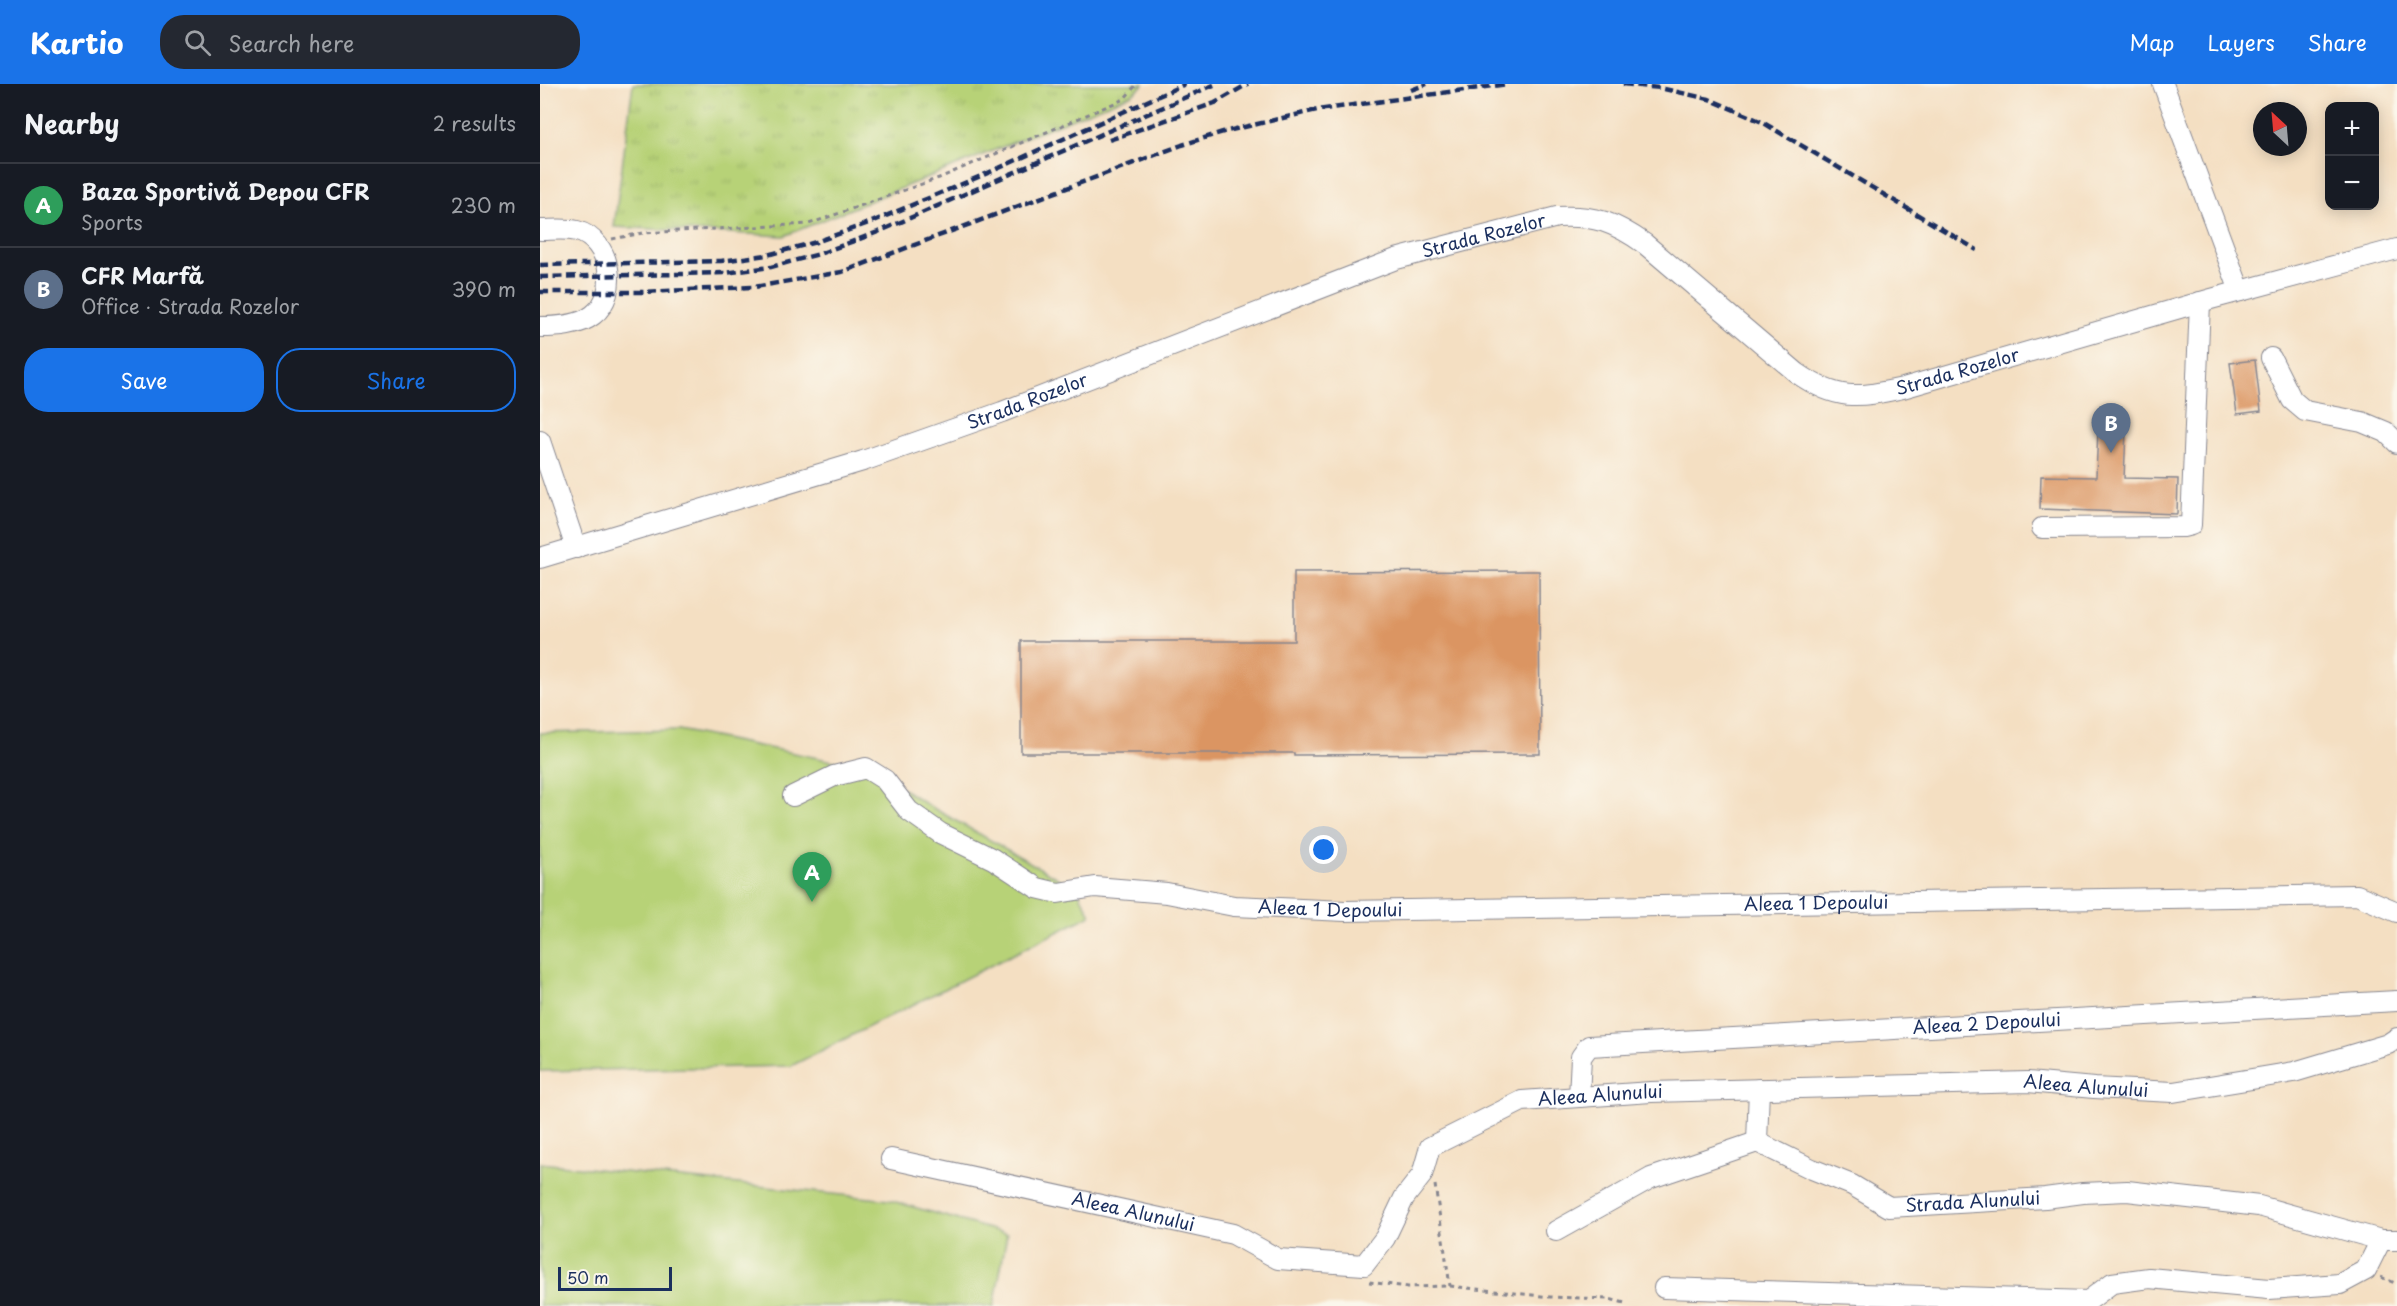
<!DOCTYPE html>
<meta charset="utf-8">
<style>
body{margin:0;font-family:"Playpen Sans",sans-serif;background:#242831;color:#f1f3f6}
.controls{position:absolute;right:18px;top:18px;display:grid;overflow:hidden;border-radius:12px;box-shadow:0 3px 15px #0003}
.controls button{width:54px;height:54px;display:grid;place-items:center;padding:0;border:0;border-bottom:2px solid #363941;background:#171b24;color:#f1f3f6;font:30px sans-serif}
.compass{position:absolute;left:1713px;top:18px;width:54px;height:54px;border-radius:50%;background:#171b24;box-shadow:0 3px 15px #0003;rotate:334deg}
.scale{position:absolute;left:18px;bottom:15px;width:114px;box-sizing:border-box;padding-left:6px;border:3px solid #1b2f5e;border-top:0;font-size:16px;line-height:21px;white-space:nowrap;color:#1b2f5e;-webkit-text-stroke:4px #fbf7ec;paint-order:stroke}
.you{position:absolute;left:784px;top:766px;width:21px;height:21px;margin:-15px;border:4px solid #fff;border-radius:50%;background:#1a73e8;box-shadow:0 0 0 9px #1a73e833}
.badge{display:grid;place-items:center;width:39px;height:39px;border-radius:50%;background:#1a73e8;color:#fff;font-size:20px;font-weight:700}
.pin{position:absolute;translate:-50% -50px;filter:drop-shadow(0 2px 3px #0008)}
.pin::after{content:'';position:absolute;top:32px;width:21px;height:18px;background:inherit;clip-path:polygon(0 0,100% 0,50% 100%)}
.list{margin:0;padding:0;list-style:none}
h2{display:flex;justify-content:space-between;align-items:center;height:78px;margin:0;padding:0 24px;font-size:26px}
h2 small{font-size:20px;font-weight:400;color:#9ea1a6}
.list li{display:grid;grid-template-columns:39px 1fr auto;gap:18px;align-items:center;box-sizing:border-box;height:84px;padding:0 24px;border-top:2px solid #363941}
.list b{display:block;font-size:22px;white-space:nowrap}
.list p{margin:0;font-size:20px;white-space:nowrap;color:#9ea1a6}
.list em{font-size:20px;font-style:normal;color:#9ea1a6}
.actions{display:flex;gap:12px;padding:18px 24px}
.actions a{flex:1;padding:14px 0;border:2px solid #1a73e8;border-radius:24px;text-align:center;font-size:21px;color:#1a73e8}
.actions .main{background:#1a73e8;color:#fff}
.icon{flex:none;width:33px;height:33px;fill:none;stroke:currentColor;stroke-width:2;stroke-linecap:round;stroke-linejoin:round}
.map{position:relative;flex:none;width:1857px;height:1222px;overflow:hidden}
header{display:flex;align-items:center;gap:36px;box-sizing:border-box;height:84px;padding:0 30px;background:#1a73e8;color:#fff}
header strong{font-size:28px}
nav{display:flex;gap:33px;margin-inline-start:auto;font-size:21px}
.search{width:420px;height:54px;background:#242831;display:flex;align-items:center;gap:15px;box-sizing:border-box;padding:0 21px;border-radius:24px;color:#9ea1a6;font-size:22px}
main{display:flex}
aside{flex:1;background:#171b24}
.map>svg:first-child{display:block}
.grass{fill:url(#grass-tufts);stroke:#69806a;stroke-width:1.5}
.green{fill:#b7d277;stroke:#69806a;stroke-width:1.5}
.building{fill:#db9562}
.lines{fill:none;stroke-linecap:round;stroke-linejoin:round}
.minor-casing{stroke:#888790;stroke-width:22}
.path{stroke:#888790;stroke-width:3;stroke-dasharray:4.5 4.5;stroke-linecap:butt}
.minor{stroke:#fff;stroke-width:20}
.rail{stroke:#1b2f5e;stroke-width:4.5;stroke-dasharray:9 4.5;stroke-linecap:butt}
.labels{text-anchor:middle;stroke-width:4.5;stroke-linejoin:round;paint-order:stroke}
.street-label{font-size:18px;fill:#1b2f5e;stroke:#fbf7ec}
</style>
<header>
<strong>Kartio</strong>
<div class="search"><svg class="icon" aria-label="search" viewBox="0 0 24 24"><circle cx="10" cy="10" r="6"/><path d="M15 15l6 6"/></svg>Search here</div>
<nav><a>Map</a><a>Layers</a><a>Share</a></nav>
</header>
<main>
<aside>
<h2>Nearby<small>2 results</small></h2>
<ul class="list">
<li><span class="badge" style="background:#2e9e5b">A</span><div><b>Baza Sportivă Depou CFR</b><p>Sports</p></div><em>230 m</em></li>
<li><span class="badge" style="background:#5c6f8a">B</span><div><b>CFR Marfă</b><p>Office · Strada Rozelor</p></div><em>390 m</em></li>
</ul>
<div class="actions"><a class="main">Save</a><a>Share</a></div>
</aside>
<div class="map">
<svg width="1857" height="1222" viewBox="0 0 1857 1222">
<defs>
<pattern id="grass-tufts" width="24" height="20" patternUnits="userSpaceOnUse" patternTransform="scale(1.5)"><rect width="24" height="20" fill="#b7d277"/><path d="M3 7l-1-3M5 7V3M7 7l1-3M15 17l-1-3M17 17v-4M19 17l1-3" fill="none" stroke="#9db569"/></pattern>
</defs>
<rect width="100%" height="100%" fill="#fbf7ec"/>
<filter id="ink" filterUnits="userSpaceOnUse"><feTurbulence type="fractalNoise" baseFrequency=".0167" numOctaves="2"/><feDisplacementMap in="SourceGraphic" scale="12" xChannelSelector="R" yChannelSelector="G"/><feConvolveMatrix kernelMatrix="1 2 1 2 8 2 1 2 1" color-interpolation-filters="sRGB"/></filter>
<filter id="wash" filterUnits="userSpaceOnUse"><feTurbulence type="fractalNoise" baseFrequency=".008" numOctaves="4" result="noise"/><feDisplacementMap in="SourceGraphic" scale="24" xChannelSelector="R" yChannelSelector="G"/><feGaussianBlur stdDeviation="1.35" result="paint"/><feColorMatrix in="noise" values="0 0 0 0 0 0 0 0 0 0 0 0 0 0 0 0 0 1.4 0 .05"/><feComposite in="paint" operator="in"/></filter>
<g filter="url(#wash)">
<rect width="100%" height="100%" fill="#f4dfc2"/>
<polygon class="grass" points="93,0 604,0 592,10 244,152 74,143"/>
<g class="green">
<polygon points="139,646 332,685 386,720 537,805 551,831 251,982 0,987 0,649"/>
<polygon points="0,1079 349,1116 467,1150 454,1222 0,1222"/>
</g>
<g id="blocks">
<g class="building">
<polygon points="1715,276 1721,327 1697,330 1690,279"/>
<polygon points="1558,345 1586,346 1584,394 1638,395 1637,430 1500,425 1501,392 1556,393"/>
<polygon points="999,487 1000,670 754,671 754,669 481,669 481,557 754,557 754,488"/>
</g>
</g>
</g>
<g filter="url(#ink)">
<use href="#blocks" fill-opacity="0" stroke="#888790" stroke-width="1.5"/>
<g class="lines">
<defs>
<g id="minor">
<polyline points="1623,0 1700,207"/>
<path d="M0,146C11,146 26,144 37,147C70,156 81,209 53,231C39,242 17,243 0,243"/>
<polyline points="1731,274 1752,316 1765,327 1822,338 1846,348 1857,359"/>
<polyline points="0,357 36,464"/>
<polyline points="1502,444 1643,443 1651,441 1660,218"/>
<path id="s1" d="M0,474L323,377L462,328L856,175L1017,133C1055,131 1074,138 1105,160L1257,289C1297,317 1317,314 1363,304L1671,215L1857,165"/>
<path id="s2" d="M253,712L294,692L326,684L345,696L369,727L400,749L453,775L497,804L518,809L555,803L627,809L694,822L805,827L1817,811L1857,828"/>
<path id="s3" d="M1039,1013L1041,973L1049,962L1857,917"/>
<polyline points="1217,1058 1219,1005"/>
<path id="s4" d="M351,1075L693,1150L738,1175L824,1181L845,1154L864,1114L882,1091L890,1063L982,1017L1111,1008L1488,998L1554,1004L1633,1008L1754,988L1848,960L1857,954"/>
<path id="s5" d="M1016,1147L1111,1094L1217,1058L1272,1085L1312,1101L1349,1123L1505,1114L1543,1109L1587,1107L1719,1122L1841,1156H1857"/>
<polyline points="1124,1204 1548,1217 1572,1199 1609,1194 1729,1205 1800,1200 1826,1186 1841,1156"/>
</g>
</defs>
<use href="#minor" class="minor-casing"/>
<g class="path">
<polyline points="72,155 103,149 269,140 399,94 584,15 597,0"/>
<polyline points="895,1101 910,1202"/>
<polyline points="1841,1193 1857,1200"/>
<polyline points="829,1198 868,1203 910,1202 1010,1213 1069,1215 1085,1219"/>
</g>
<use href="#minor" class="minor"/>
<g class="rail">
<polyline points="1083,0 1120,4 1169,15 1222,38 1437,166"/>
<polyline points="871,6 887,0"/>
<polyline points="569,56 675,19 708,0"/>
<polyline points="0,181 181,177 227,171 276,158 334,137 448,89 645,0"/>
<polyline points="0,193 185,189 231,183 279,170 338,148 676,0"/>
<polyline points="0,208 102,208 214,203 302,188 642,61 683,48 777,26 968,0"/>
</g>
</g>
</g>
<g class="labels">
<g class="street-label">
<text dy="6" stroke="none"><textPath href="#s1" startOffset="998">Strada Rozelor</textPath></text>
<text dy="6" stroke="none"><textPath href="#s1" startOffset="1536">Strada Rozelor</textPath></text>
<text dy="6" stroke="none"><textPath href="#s1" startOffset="512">Strada Rozelor</textPath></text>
<text dy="6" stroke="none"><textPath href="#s2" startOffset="1072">Aleea 1 Depoului</textPath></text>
<text dy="6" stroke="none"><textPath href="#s2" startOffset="586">Aleea 1 Depoului</textPath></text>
<text dy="6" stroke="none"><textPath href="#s3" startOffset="452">Aleea 2 Depoului</textPath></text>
<text dy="6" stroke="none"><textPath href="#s4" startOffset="1292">Aleea Alunului</textPath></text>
<text dy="6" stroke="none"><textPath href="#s4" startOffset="806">Aleea Alunului</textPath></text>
<text dy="6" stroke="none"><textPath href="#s5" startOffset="452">Strada Alunului</textPath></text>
<text dy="6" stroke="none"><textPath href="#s4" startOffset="248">Aleea Alunului</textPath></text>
</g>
</g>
</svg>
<div class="controls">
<button>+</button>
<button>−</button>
</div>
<svg class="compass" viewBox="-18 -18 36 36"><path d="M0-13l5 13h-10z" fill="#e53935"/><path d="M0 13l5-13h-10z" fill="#9ea1a6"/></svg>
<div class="scale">50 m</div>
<div class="you"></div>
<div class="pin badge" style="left:272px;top:818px;background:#2e9e5b">A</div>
<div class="pin badge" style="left:1571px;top:369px;background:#5c6f8a">B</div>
</div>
</main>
